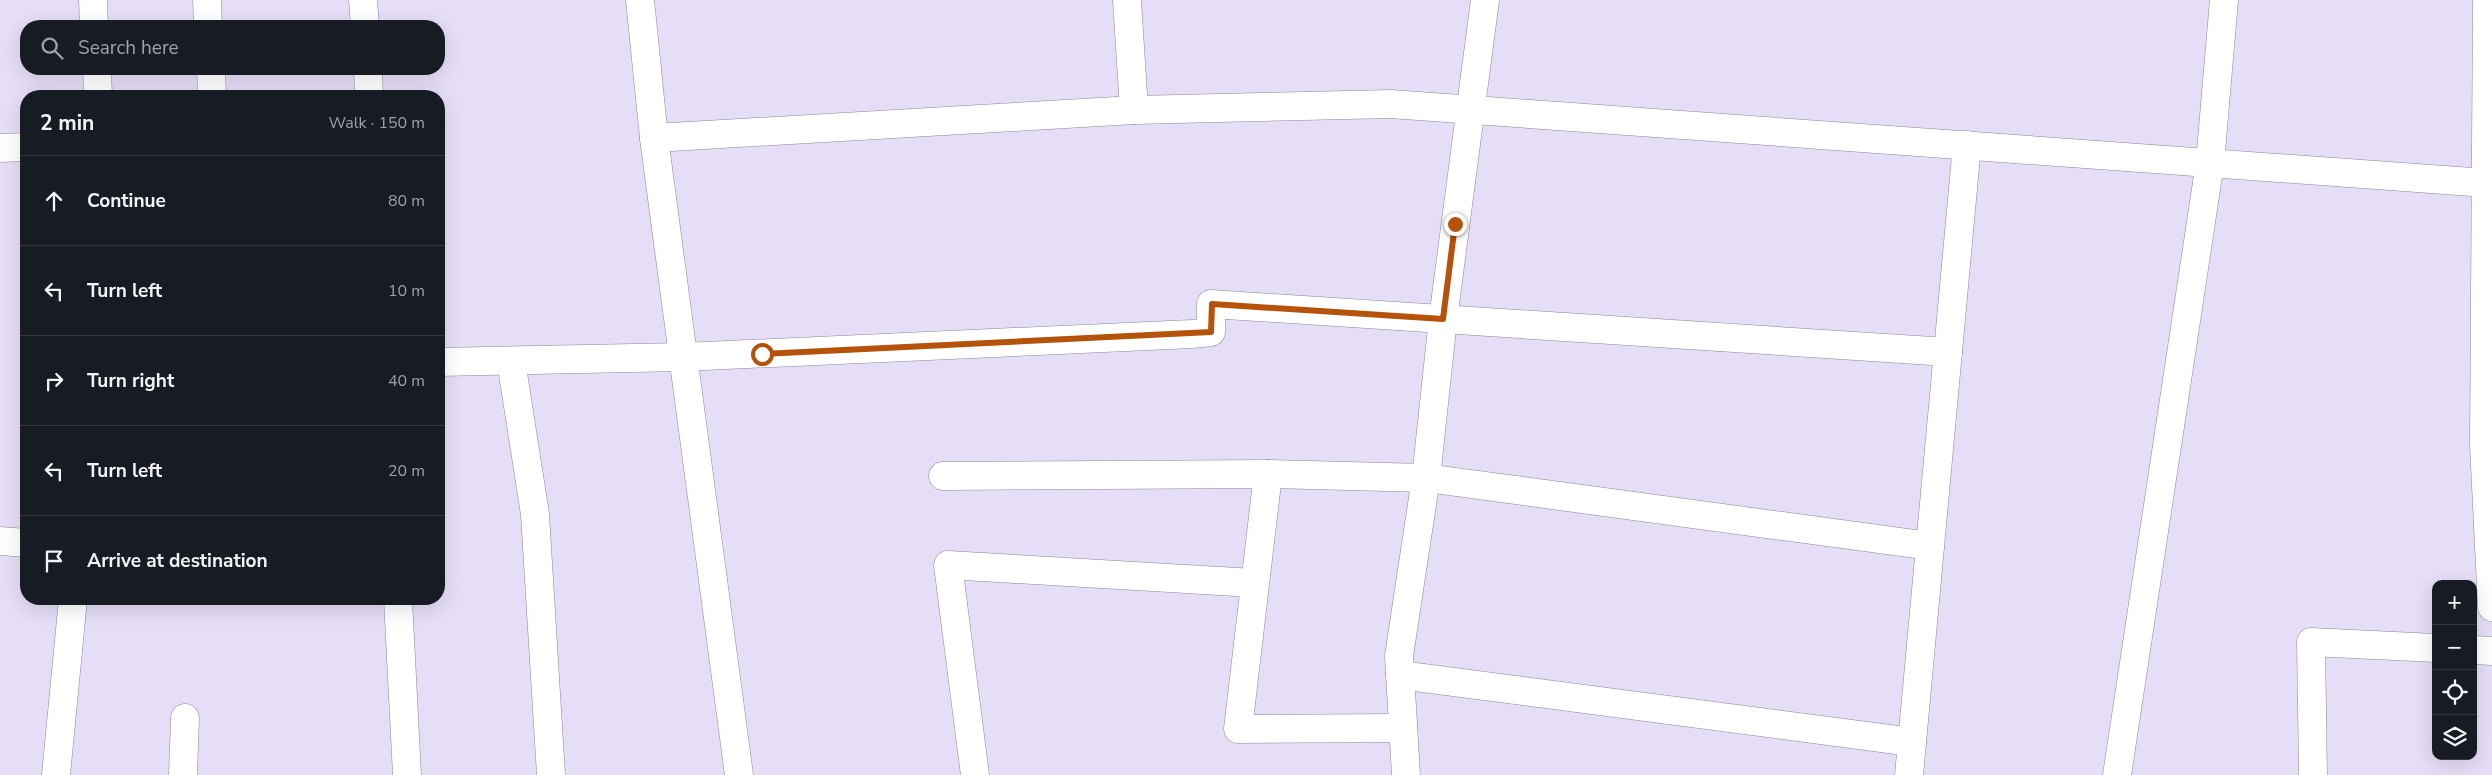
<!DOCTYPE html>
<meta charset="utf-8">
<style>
body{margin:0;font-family:"Nunito Sans",sans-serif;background:#242831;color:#f1f3f6}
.controls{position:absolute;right:15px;bottom:15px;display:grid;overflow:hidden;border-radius:10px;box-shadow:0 5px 20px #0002}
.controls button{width:45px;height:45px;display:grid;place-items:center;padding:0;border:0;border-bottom:1px solid #363941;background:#171b24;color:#f1f3f6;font:25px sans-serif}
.stop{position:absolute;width:15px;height:15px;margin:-11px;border:4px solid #b45309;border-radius:50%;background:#fff}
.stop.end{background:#b45309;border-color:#fff;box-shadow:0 1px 5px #0008}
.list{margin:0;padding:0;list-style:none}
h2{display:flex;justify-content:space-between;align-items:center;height:65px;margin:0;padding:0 20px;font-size:21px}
h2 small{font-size:16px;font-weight:400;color:#9ea1a6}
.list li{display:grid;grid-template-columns:32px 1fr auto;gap:15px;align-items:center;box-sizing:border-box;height:90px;padding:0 20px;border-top:1px solid #363941}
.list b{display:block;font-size:19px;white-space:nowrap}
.list em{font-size:16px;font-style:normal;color:#9ea1a6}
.icon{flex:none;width:28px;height:28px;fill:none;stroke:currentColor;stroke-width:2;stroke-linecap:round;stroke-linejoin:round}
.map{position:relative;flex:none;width:2492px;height:775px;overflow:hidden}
.search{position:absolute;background:#171b24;box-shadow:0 5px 20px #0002;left:20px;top:20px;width:425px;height:55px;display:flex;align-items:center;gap:12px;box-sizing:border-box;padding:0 18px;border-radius:20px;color:#9ea1a6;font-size:19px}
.panel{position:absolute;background:#171b24;box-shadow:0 5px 20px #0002;left:20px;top:90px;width:425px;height:515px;border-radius:20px}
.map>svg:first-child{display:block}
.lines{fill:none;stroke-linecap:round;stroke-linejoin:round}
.minor-casing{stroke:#8c859b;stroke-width:29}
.minor{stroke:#fff;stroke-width:28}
.route{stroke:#b45309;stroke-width:6}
</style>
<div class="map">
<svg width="2492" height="775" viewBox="0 0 2492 775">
<rect width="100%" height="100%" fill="#e5def6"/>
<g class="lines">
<defs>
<g id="minor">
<polyline points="93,0 94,26"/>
<polyline points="207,0 208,26"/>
<polyline points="363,0 365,26"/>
<polyline points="640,0 654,138 739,775"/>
<polyline points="1127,0 1134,110"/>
<polyline points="2487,0 2484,445 2492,607"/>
<polyline points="97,69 98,96"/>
<polyline points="211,69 212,96"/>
<polyline points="368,69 369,96"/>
<polyline points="654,138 1134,110 1391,104 2486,183"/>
<polyline points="0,148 26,147"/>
<polyline points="511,361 535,514 551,775"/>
<polyline points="439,362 683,357 1192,334 1211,332 1211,304 1948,352"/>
<polyline points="1268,474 1238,729 1403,728"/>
<polyline points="943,476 1268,474 1426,478 1930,546"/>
<polyline points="0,541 26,543"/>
<polyline points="398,599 407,775"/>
<polyline points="2473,650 2492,651"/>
<polyline points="1400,675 1912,742"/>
<polyline points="56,775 73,599"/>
<polyline points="183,775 185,718"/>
<polyline points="975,775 948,565 1254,583"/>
<polyline points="1406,775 1399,656 1426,478 1443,319 1485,0"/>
<polyline points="1909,775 1967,145"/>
<polyline points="2117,775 2210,163 2224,0"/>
<polyline points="2313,775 2311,642 2436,648"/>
</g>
</defs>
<use href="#minor" class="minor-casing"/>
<use href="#minor" class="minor"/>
</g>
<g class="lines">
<polyline class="route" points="762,354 1211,332 1212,304 1443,319 1455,224"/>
</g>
</svg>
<div class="controls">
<button>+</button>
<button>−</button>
<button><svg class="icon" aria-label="locate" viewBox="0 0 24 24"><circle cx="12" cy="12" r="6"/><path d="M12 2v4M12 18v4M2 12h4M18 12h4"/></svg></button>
<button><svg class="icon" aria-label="layers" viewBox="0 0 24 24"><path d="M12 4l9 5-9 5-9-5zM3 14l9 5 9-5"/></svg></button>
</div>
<div class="stop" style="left:762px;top:354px"></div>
<div class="stop end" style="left:1455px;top:224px"></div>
<div class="search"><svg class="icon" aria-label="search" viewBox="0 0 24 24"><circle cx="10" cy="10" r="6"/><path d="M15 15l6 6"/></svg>Search here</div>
<section class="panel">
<h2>2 min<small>Walk · 150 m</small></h2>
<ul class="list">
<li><svg class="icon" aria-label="ahead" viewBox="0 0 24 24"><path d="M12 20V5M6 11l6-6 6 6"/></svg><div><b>Continue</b></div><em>80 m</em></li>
<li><svg class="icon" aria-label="left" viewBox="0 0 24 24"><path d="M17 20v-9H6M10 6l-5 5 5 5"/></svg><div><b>Turn left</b></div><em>10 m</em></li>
<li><svg class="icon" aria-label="right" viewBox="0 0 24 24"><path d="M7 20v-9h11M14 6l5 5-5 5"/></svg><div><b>Turn right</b></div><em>40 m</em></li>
<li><svg class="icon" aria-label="left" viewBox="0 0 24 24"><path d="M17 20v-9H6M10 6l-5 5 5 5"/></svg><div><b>Turn left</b></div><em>20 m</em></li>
<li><svg class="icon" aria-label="arrive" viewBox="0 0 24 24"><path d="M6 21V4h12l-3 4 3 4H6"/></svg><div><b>Arrive at destination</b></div></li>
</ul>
</section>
</div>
